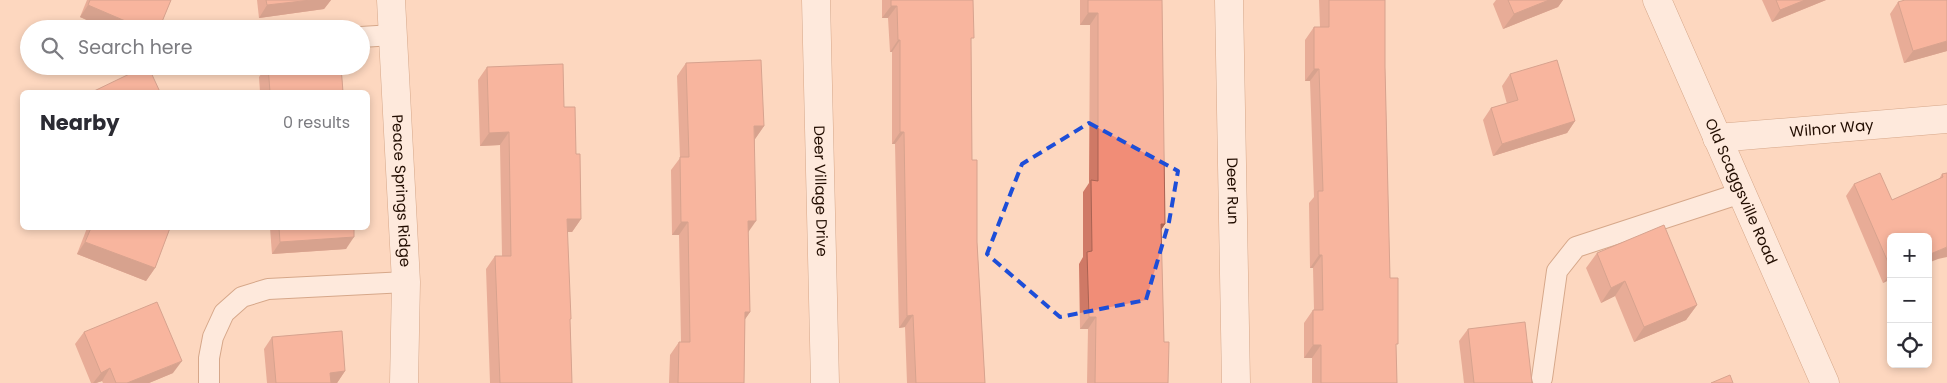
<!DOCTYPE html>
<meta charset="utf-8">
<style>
body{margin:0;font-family:Poppins,sans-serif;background:#f7f7f7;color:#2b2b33}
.controls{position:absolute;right:15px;bottom:15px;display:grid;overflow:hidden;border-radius:8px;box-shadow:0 2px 8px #0003}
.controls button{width:45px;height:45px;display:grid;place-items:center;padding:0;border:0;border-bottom:1px solid #e1e1e2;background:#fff;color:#2b2b33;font:25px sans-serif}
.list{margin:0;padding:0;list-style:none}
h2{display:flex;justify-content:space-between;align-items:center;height:65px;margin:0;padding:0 20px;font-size:21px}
h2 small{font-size:16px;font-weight:400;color:#7c7c81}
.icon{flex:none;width:28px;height:28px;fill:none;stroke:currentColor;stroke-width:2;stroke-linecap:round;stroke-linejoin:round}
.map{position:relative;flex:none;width:1947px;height:383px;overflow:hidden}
.search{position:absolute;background:#fff;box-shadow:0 2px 8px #0003;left:20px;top:20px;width:350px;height:55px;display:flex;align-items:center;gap:12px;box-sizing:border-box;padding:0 18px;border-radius:28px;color:#7c7c81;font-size:19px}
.panel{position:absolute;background:#fff;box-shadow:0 2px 8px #0003;left:20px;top:90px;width:350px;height:140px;border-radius:8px}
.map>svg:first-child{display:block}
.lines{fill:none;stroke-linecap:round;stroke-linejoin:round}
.lane-casing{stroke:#a76e49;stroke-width:22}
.street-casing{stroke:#a76e49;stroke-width:29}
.secondary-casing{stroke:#a76e49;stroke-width:29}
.lane{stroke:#fff;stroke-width:20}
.street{stroke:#fff;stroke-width:28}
.secondary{stroke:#fff;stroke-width:28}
.wall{fill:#cf7966}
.shaded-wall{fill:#a96353}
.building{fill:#f18d77;stroke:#a96353}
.marked{fill:none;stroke:#1d4ed8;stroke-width:4;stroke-dasharray:10 6;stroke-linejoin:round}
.labels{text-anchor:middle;stroke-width:4;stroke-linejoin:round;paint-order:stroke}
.street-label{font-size:15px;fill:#220d01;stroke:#f7eae2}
</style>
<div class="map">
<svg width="1947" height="383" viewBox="0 0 1947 383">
<rect width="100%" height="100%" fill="#fdd7bf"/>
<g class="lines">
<defs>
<g id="lane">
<polyline points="361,37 393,35"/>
<polyline points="1542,378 1557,271 1576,247 1741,193"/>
<polyline points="209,383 209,358 213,337 224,313 242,297 268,289 406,282"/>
</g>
<g id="street">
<path id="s1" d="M391,0L406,282L404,383"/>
<path id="s2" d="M816,0L825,383"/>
<path id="s3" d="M1229,0L1236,383"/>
<path id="s4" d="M1717,138L1947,119"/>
</g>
<g id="secondary">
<path id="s5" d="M1657,0L1825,383"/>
</g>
</defs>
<use href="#lane" class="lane-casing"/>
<use href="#street" class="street-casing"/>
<use href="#secondary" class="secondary-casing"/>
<use href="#lane" class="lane"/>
<use href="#street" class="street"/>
<use href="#secondary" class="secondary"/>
</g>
<g class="wall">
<polygon points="87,0 171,0 159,29 107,29 80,17"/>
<polygon points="257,0 331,0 324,9 259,18"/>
<polygon points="882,0 973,0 971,42 972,160 977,242 985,383 907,383 905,327 899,328 895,144 892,144 892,52 890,52 888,18 882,18"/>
<polygon points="1080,0 1162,0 1165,224 1161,230 1164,342 1168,383 1087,383 1088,329 1080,329 1079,264 1083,257 1083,192 1089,183 1090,25 1080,25"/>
<polygon points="1319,0 1385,0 1385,67 1390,278 1396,347 1397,383 1312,383 1312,358 1304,358 1304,323 1313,310 1314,310 1313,268 1310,268 1309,203 1314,197 1310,81 1305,81 1305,40 1314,27 1320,27"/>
<polygon points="1496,0 1563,0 1558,7 1503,29 1493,4"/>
<polygon points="1762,0 1826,0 1772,22"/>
<polygon points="1898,2 1947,51 1904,63 1890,14"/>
<polygon points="686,63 764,126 755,139 748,232 750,312 745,319 744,383 669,383 670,355 679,342 681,342 679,235 672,235 671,170 680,158 677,76"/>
<polygon points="267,66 341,66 343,92 260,92 259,77"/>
<polygon points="487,67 564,107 576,154 581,219 572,232 567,232 572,383 490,383 486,269 495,256 502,256 500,145 480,146 478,80"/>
<polygon points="1510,74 1575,121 1567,133 1493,156 1483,120 1491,108 1507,104 1502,86"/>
<polygon points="1947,173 1938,259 1891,237 1891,279 1883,283 1846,196 1854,184 1892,200 1939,179 1942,174"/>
<polygon points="87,228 170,228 155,268 146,281 77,254"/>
<polygon points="270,228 354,228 346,249 272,254"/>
<polygon points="1597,253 1697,305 1686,320 1634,342 1615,296 1601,303 1586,268"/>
<polygon points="1468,329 1532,383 1464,383 1459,341"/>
<polygon points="84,332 173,373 149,383 103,383 102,381 96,383 91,383 75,344"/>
<polygon points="272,337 345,371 337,383 267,383 264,349"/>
</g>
<g class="shaded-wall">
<polygon points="311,0 331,0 324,9 259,18 267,5"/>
<polygon points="1549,0 1563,0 1558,7 1503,29 1514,14"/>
<polygon points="1805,0 1826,0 1772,22 1780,10"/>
<polygon points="88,5 144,29 107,29 80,17"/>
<polygon points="891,6 897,6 888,18 882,18"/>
<polygon points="1088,13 1098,13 1090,25 1080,25"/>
<polygon points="898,40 900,40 892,52 890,52"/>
<polygon points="1947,41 1947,51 1904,63 1913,51"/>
<polygon points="1314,69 1319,69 1310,81 1305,81"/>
<polygon points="1575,121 1567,133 1493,156 1502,144"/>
<polygon points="754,126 764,126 755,139"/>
<polygon points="509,132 500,145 480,146 489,133"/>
<polygon points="900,132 904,132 895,144 892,144"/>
<polygon points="567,219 581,219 572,232 558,232"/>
<polygon points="748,221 756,221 747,234"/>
<polygon points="681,222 688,222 679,235 672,235"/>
<polygon points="1161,224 1165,224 1157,236"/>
<polygon points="354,237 346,249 272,254 280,242"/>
<polygon points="85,242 155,268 146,281 77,254"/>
<polygon points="1947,247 1947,257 1938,259 1928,263 1928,255"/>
<polygon points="1319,255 1322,255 1313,268 1310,268"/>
<polygon points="1891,272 1891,279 1883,283"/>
<polygon points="1625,281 1615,296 1601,303 1611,288"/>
<polygon points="1697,305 1686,320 1634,342 1644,327"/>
<polygon points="745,312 750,312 741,325"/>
<polygon points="913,315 905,327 899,328 907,316"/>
<polygon points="1089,317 1096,317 1088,329 1080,329"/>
<polygon points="1313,345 1321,345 1312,358 1304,358"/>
<polygon points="182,361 173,373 149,383 127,383"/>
<polygon points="110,368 102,381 96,383 93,383 101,373"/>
<polygon points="345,371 337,383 323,383 330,373"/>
</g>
<g class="building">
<polygon points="90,0 171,0 159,29 144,29 88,5"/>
<polygon points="266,0 311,0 267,5"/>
<polygon points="891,0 973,0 974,38 971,38 972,160 977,160 977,242 985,383 916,383 913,315 907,316 904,132 900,132 900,40 898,40 897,6 891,6"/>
<polygon points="1088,0 1162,0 1165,224 1161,224 1164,342 1169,342 1168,383 1095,383 1096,317 1089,317 1087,252 1092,251 1091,180 1098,181 1098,13 1088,13"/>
<polygon points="1329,0 1385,0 1385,67 1390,278 1398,278 1398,344 1396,344 1397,383 1321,383 1321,345 1313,345 1313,310 1323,310 1322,255 1319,255 1318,191 1323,191 1319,69 1314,69 1314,27 1329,27"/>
<polygon points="1508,0 1549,0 1514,14"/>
<polygon points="1776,0 1805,0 1780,10"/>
<polygon points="1905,0 1947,0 1947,41 1913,51 1898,2"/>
<polygon points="761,60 764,126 754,126 756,221 748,221 750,312 745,312 744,383 678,383 679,342 690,342 688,222 681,222 680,157 689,157 686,63"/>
<polygon points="1557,60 1575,121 1502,144 1491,108 1518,100 1510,74"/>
<polygon points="563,64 564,107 575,107 576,154 580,154 581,219 567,219 571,319 570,319 572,383 500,383 495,256 511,256 509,132 489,133 487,67"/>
<polygon points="146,66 148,66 160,92 92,92"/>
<polygon points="268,66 341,66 343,92 270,92"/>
<polygon points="1880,173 1892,200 1943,177 1942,174 1947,173 1947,247 1928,255 1928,237 1891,237 1891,269 1854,184"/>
<polygon points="1664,225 1697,305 1644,327 1625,281 1611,288 1597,253"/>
<polygon points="91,228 170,228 155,268 85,242"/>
<polygon points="279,228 354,228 354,237 280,242"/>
<polygon points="157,302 182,361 127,383 116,383 110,368 101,373 84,332"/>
<polygon points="1525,322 1532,383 1474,383 1468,329"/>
<polygon points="342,331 345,371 330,373 331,383 276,383 272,337"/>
<polygon points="1730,375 1733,383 1711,383"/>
</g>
<path d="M0 0H1947V383H0ZM1089,123L1178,171L1169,222L1146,300L1060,317L987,254L1022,164Z" fill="#fdd7bf" fill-opacity=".55" fill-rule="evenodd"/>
<path class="marked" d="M1089,123L1178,171L1169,222L1146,300L1060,317L987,254L1022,164Z"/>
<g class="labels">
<g class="street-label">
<text dy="5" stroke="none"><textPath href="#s4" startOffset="115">Wilnor Way</textPath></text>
<text dy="5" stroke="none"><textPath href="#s1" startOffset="191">Peace Springs Ridge</textPath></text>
<text dy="5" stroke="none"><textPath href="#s2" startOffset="191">Deer Village Drive</textPath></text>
<text dy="5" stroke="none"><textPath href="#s3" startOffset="191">Deer Run</textPath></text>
<text dy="5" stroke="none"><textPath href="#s5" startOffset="209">Old Scaggsville Road</textPath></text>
</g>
</g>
</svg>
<div class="controls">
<button>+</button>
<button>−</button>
<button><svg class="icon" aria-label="locate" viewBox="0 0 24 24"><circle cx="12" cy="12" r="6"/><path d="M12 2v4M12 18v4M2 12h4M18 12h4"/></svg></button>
</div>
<div class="search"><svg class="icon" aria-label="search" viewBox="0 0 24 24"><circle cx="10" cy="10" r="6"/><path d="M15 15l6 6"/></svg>Search here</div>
<section class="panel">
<h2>Nearby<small>0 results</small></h2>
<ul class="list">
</ul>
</section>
</div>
